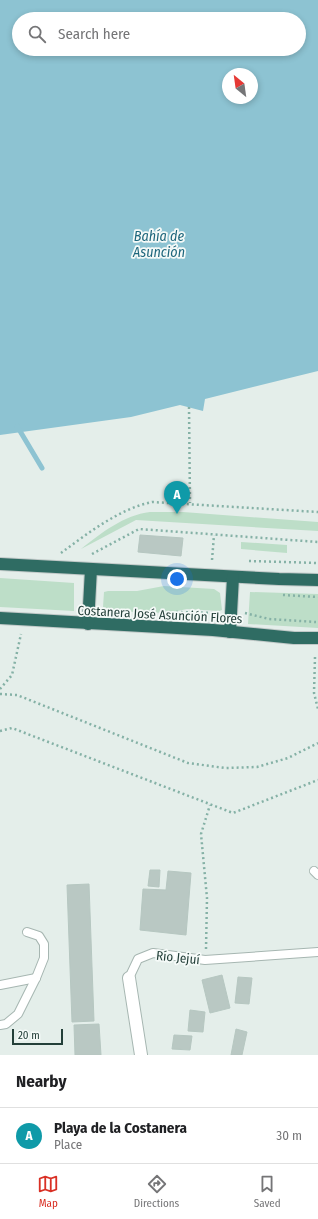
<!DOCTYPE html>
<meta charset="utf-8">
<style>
body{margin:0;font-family:"Fira Sans Condensed",sans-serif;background:#f2f2f2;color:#202124}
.compass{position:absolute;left:222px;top:68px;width:36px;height:36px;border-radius:50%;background:#fff;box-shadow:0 2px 6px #0003;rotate:331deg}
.scale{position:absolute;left:12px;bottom:10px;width:51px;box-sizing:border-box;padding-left:4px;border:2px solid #233f39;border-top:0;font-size:11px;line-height:14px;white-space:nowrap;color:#233f39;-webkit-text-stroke:3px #f5faf8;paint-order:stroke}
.you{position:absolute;left:177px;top:579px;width:14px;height:14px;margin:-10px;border:3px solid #fff;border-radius:50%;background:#1a73e8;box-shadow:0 0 0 6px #1a73e833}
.badge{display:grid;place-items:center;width:26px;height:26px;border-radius:50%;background:#d93025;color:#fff;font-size:13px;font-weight:700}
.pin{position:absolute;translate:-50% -33px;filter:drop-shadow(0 1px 2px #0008)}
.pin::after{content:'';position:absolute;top:21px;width:14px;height:12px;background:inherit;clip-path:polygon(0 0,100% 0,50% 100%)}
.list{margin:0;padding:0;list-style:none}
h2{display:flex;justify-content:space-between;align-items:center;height:52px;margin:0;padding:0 16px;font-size:17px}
h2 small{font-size:13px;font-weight:400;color:#757577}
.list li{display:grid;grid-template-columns:26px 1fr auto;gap:12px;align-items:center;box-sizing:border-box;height:56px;padding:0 16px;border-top:1px solid #e0e0e0}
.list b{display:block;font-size:15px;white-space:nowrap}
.list p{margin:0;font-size:13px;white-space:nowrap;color:#757577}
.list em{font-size:13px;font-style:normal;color:#757577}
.icon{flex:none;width:22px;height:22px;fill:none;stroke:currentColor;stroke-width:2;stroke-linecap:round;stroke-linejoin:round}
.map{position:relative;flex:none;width:318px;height:1055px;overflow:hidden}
.search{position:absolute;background:#fff;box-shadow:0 2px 6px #0003;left:12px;right:12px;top:12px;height:44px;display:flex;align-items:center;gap:10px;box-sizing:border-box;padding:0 14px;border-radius:22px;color:#757577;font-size:15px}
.sheet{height:108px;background:#fff}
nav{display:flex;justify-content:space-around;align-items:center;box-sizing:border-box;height:56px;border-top:1px solid #e0e0e0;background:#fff;font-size:11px;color:#757577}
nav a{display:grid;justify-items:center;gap:2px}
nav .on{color:#d93025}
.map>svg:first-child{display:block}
.green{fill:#bddec8}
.water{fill:#8dc3d2;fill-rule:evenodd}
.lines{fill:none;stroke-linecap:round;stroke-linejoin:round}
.stream{stroke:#8dc3d2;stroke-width:5}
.building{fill:#b9c8c3;stroke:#b6c7c1}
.lane-casing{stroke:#a6b6b1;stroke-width:10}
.street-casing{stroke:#a6b6b1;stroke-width:14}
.highway-casing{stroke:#c1c9c8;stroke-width:14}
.path{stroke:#85b1a6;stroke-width:2.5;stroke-dasharray:2 3;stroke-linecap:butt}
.lane{stroke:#fff;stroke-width:8}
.street{stroke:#fff;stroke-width:12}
.highway{stroke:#2f6c63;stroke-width:12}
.labels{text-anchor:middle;stroke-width:3.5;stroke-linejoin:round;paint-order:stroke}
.street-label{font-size:13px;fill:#233f39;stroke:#f5faf8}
.water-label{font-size:14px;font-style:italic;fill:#1d667c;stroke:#f5faf8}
</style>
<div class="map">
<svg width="318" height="1055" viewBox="0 0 318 1055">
<rect width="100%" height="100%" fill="#e4eeea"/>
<g class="green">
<path d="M150,512H183L318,522V531L136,520L81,549C101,533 124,515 150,512Z"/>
<polygon points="241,542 287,545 287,553 241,549"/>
<polygon points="0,578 74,583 74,611 0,607"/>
<polygon points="164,586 214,589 220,593 222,610 219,611 187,609 168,613 106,611 103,607 104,592 108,591 137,591"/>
<polygon points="250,592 318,594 318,628 248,624"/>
</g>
<path class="water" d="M0,0H318V371L205,399L203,411L180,405L131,417L0,435ZM19,19H299V49H19ZM228,74H252V98H228Z"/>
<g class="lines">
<polyline class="stream" points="17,426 42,468"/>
</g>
<g class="building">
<polygon points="140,535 183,538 181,556 138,552"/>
<polygon points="150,870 160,870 159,887 148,886"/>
<polygon points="168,871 191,873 186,935 140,930 143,889 166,890"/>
<polygon points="89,884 94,1021 72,1022 67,885"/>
<polygon points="222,975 230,1008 210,1013 202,980"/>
<polygon points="238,977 252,978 249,1004 235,1003"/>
<polygon points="190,1010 205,1012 203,1032 188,1031"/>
<polygon points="99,1024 101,1055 75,1055 74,1025"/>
<polygon points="236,1029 247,1032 242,1055 231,1055"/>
<polygon points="174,1035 192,1036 190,1050 172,1049"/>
</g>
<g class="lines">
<defs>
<g id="lane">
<polyline points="314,871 318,875"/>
<polyline points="129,978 138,959 153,953 205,960 318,952"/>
<polyline points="0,985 36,978"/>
<polyline points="0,1025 6,1024 18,1014 36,978 44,958 44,944 39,936 27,932"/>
</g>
<polyline id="street" points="129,978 141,1055"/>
<g id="highway">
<polyline points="0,564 279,579 318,580"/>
<polyline points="0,618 213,630 294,638 318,638"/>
<polyline points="88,624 91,569"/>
<polyline points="230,632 233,577"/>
</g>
</defs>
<use href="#lane" class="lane-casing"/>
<use href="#street" class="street-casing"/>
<use href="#highway" class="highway-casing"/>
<g class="path">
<polyline points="189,407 190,503"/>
<path d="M61,553C88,533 119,509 152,502L318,512"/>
<polyline points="92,554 139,529 318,542"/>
<polyline points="212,560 214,535"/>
<polyline points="249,561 318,563"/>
<polyline points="283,595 318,597"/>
<polyline points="176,612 217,613"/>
<polyline points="245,613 269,619 316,622"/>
<polyline points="315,657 314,693 318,709"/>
<polyline points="0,689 12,675 21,634"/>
<polyline points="0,694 17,695 188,763 225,768 257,767 288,758 318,743"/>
<polyline points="0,731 12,728 233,813 318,780"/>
<polyline points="206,949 207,898 201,834 210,805"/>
</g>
<use href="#lane" class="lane"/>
<use href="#street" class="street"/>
<use href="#highway" class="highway"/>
</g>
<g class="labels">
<g class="street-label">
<text transform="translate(160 614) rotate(3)" y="5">Costanera José Asunción Flores</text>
<text transform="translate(178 957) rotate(6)" y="5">Río Jejuí</text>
</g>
<g class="water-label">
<text x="159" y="241">Bahía de<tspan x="159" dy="16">Asunción</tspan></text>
</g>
</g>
</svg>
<svg class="compass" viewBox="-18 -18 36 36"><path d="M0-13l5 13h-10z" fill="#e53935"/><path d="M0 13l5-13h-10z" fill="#757577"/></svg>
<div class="scale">20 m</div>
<div class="you"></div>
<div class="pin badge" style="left:177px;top:514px;background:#0f9aa8">A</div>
<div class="search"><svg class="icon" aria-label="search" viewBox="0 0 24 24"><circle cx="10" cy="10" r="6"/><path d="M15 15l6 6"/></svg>Search here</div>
</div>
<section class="sheet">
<h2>Nearby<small></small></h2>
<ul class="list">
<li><span class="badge" style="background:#0f9aa8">A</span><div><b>Playa de la Costanera</b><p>Place</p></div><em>30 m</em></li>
</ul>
</section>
<nav>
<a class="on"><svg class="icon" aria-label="map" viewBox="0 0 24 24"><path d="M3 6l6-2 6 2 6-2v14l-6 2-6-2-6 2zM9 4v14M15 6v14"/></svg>Map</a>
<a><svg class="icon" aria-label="directions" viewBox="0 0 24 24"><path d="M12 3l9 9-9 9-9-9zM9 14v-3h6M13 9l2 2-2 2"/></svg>Directions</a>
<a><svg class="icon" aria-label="saved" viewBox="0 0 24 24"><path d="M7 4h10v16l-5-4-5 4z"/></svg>Saved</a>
</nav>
